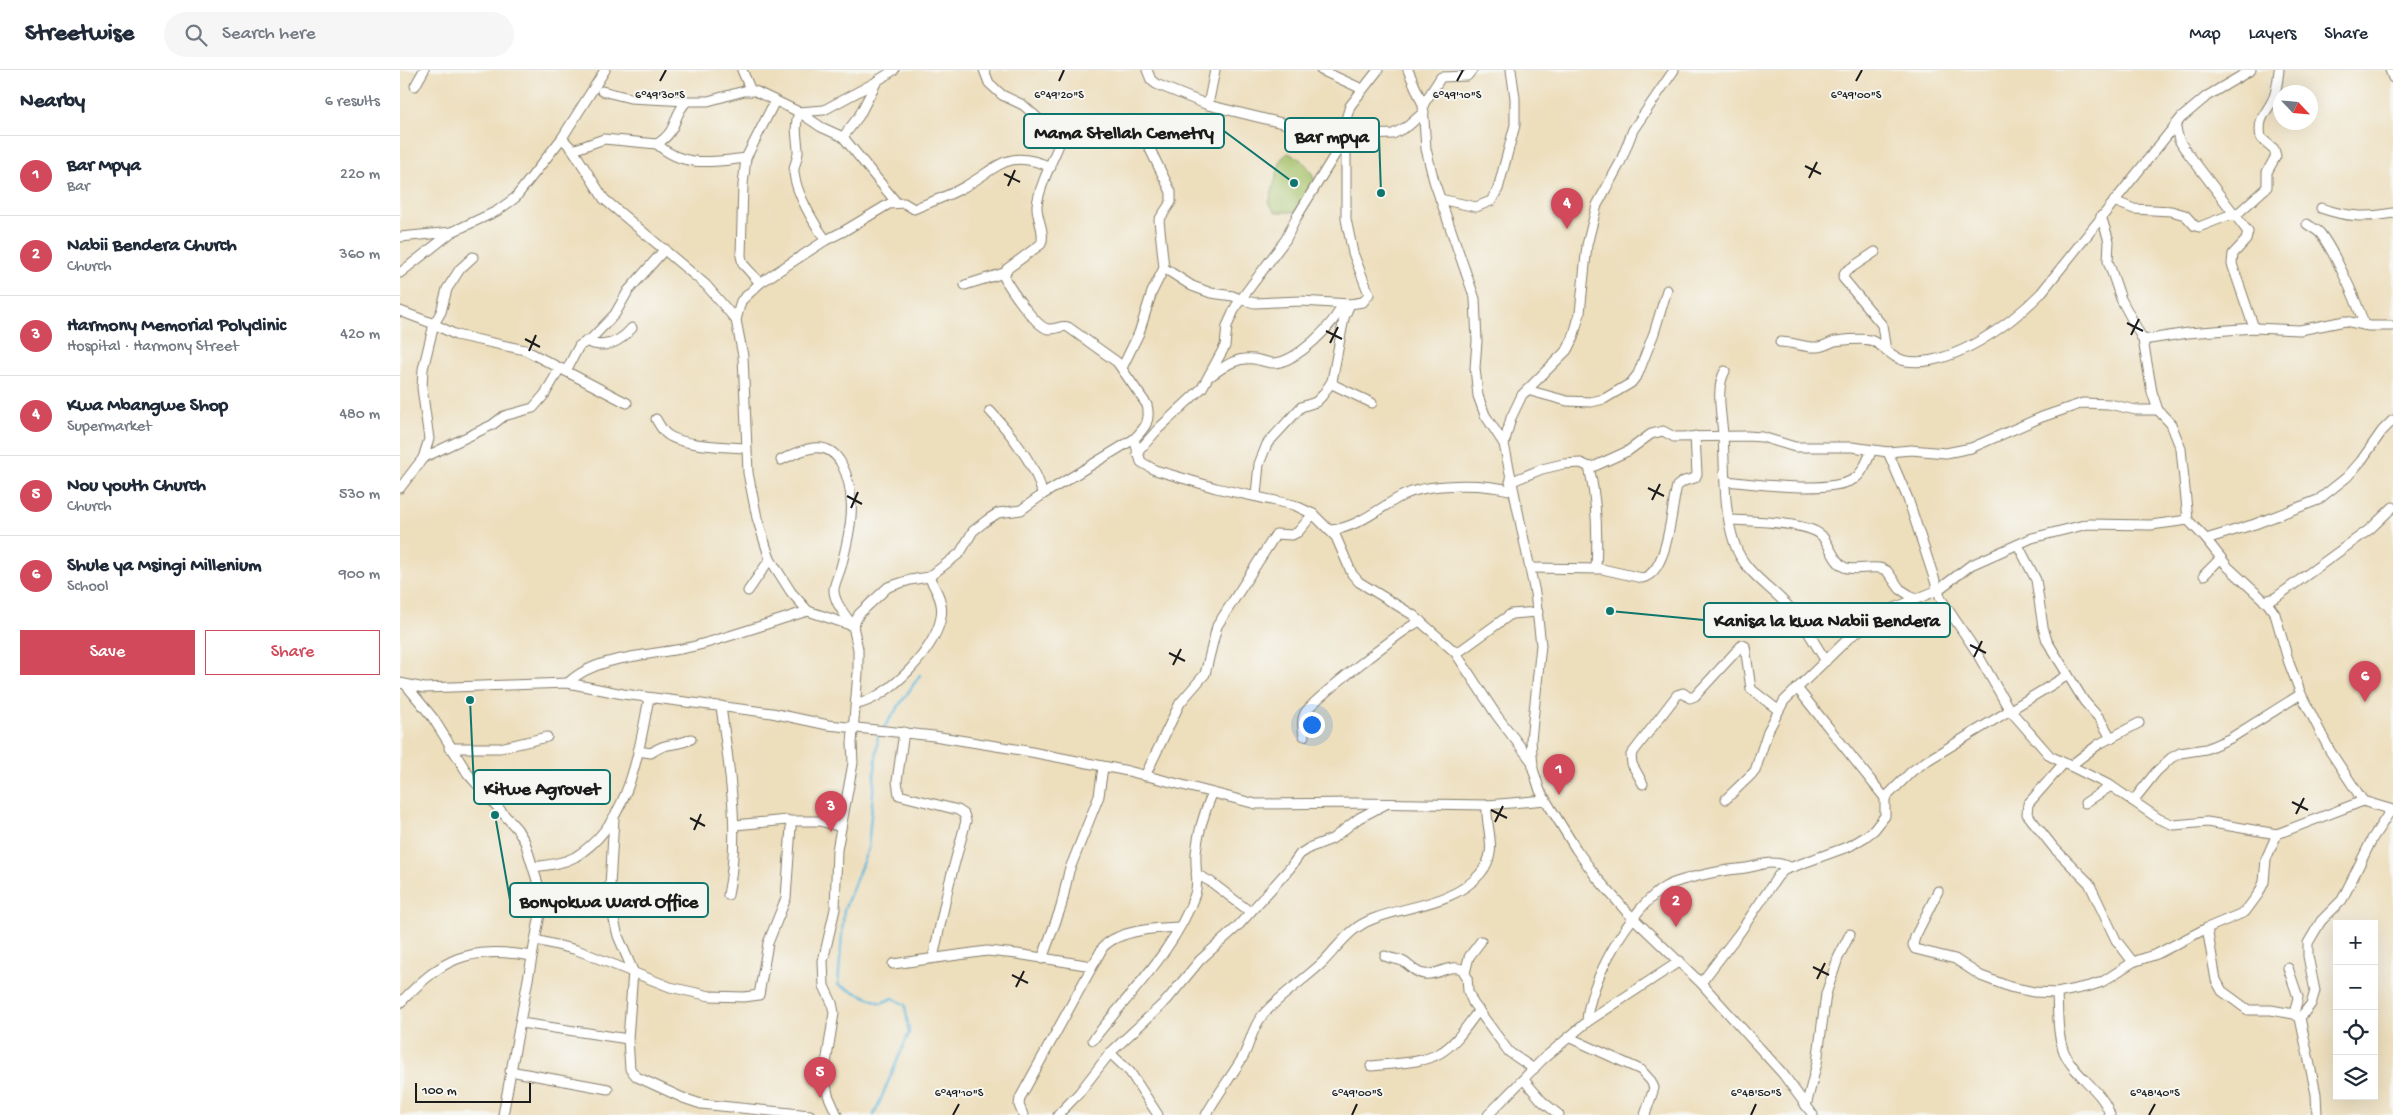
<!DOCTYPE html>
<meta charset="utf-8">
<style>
body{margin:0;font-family:"Gochi Hand",sans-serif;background:#f6f6f7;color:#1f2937}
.controls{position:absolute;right:15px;bottom:15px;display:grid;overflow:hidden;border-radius:0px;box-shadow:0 5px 20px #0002}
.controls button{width:45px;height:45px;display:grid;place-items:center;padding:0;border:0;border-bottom:1px solid #e0e1e3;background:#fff;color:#1f2937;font:25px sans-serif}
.compass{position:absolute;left:1873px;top:15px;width:45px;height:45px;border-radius:50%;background:#fff;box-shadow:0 5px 20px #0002;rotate:116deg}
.scale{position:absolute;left:15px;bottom:12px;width:116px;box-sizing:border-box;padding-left:5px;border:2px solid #1c1c1c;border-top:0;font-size:14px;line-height:18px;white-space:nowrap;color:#1c1c1c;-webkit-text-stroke:4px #f6f6f2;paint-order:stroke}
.you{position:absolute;left:911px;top:654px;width:18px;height:18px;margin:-12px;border:4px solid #fff;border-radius:50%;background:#1a73e8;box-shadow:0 0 0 8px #1a73e833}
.badge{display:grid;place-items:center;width:32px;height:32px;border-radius:50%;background:#d1495b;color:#fff;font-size:16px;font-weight:700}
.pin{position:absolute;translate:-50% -41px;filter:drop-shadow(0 1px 2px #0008)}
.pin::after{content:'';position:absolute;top:26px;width:18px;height:15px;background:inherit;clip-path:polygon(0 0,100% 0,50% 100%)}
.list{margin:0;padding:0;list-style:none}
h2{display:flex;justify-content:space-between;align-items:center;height:65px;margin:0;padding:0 20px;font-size:21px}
h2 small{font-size:16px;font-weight:400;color:#747a83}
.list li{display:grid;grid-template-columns:32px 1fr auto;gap:15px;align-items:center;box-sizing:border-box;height:80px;padding:0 20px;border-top:1px solid #e0e1e3}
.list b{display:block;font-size:19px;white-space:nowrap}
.list p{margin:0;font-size:16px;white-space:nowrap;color:#747a83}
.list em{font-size:16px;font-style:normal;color:#747a83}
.actions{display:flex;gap:10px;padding:15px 20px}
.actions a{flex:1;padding:11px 0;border:1px solid #d1495b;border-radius:0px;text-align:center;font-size:18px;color:#d1495b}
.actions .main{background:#d1495b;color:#fff}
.icon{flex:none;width:28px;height:28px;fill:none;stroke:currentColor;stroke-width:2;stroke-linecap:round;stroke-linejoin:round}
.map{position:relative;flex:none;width:1993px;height:1045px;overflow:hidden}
header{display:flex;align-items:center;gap:30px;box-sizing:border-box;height:70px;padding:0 25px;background:#fff;border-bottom:1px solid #e0e1e3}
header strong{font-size:24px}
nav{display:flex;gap:28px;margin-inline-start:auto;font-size:18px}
.search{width:350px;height:45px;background:#f6f6f7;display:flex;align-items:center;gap:12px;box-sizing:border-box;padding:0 18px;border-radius:28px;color:#747a83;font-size:19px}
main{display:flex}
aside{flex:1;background:#fff}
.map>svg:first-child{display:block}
.green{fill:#a5c168;stroke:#606e42}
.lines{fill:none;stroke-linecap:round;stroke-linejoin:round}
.stream{stroke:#5cb5da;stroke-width:2.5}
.minor-casing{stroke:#847d6c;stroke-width:11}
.minor{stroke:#fff;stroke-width:9}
.ticks{fill:none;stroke:#1c1c1c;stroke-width:2}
.ticks-label{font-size:12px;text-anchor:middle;fill:#1c1c1c;stroke:#f6f6f2;stroke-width:4;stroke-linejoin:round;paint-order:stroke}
.leader{fill:none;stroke:#0f766e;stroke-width:2}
.callout-dot{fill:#0f766e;stroke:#f6f6f2;stroke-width:2}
.callout{fill:#f6f6f2;stroke:#0f766e;stroke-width:2}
.callout-label{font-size:19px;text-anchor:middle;font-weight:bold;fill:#1c1c1c}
</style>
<header>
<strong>Streetwise</strong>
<div class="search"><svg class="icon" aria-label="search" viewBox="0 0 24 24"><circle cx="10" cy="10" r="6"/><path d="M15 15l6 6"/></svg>Search here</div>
<nav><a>Map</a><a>Layers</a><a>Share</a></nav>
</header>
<main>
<aside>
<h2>Nearby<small>6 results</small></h2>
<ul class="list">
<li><span class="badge">1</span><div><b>Bar Mpya</b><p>Bar</p></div><em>220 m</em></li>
<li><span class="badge">2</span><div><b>Nabii Bendera Church</b><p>Church</p></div><em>360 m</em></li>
<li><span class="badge">3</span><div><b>Harmony Memorial Polyclinic</b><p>Hospital · Harmony Street</p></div><em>420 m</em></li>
<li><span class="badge">4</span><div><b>Kwa Mbangwe Shop</b><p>Supermarket</p></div><em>480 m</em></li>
<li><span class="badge">5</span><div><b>Nou youth Church</b><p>Church</p></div><em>530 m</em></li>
<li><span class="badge">6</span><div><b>Shule ya Msingi Millenium</b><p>School</p></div><em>900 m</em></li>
</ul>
<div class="actions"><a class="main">Save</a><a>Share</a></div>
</aside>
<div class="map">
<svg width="1993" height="1045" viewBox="0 0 1993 1045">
<rect width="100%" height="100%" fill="#f6f6f2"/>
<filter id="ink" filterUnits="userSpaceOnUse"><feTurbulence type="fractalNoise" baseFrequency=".02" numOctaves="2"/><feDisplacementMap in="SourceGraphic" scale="10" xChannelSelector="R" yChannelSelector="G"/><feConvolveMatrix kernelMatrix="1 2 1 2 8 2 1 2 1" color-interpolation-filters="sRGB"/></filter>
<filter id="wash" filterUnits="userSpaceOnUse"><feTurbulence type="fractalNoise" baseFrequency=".0096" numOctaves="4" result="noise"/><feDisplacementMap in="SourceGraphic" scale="20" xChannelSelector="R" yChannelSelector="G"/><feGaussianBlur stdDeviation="1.12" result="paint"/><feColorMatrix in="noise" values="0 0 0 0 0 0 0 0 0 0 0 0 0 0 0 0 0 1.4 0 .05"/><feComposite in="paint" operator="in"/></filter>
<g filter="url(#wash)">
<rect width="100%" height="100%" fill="#eddebc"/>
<path class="green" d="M888,83C903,89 910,97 915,112L897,142H875L869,133L881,89Z"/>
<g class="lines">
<g class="stream">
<polyline points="483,659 520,605"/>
<polyline points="474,1045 509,963 505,935 493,928 481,933 438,915 444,840 468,779 478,666 480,663"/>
</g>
</g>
</g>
<g filter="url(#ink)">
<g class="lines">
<defs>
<g id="minor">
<polyline points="342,0 351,21"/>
<polyline points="584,0 589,13 602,25 623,35 640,50 664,62 706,61 739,65 745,69 771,122 771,132 759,150 764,198 792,216 811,223 833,226 842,230 855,233 901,231 950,234 963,232 969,224 953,183 946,149 946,49 950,36 978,0"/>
<polyline points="747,0 751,10 756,14 808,35 923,63 965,65 993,64 1008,56 1024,42"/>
<polyline points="921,0 962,19"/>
<polyline points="1008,0 1023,35 1026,79 1034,111 1075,229 1077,271 1075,298 1078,326 1085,345 1104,374"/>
<polyline points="1274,0 1233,60 1220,93 1197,135 1187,175 1180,243 1173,268 1167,280 1122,325 1111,348 1104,374 1135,523 1141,575 1131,670 1133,699 1140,721 1176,779 1197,808 1226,841 1301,913 1383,1004 1413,1045"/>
<polyline points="1990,0 1993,8"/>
<polyline points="15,16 24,0"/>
<polyline points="202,21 230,28 287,31"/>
<polyline points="808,35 815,0"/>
<polyline points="1023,35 1041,7 1067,6 1072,0"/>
<path d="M399,42C394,57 397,65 398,80C399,88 393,95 394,103C396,123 414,154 426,170"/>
<polyline points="399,42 424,40 476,12"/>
<polyline points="1775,55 1779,70 1784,78 1848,162 1846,170 1833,184 1832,194 1854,258"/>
<path d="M664,62C656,85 640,112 637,135C636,148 646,162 641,174L607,199L604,207C609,217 636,257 648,259C655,260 661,255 668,257L717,292L747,335C751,351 745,358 734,369L741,392L755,400L816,418L894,435L913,444L936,467L952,504L959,512L1013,545L1055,582L1060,581L1111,544L1138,542"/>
<polyline points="443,67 496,132"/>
<polyline points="162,68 173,80 204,129 306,215 336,250"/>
<path d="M257,74C283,98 312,92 346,88"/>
<path d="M173,80L204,69L257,74C280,59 271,47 287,31H308L344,21H355L399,42L421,57L443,67L459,46L477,11L494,0"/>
<polyline points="1040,129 1076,137 1091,131 1098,119 1115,55 1115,28 1111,0"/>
<path d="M1714,131L1734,139L1771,141L1785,145L1795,156L1799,157L1827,146L1836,145L1867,117V102L1876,86L1874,79L1861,68C1857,46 1867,44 1874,27C1877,19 1878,9 1879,0"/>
<path d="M1921,138C1946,147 1967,148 1993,143"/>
<polyline points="1701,146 1709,171 1708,191 1721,229 1743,270 1752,322 1758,340 1771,354 1781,379 1788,450 1806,469 1828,497 1868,534 1875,544 1889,593 1901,624 1930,681 1963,731"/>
<path d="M1907,154C1911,157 1916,159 1920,163C1934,181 1958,233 1964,255"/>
<polyline points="0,167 52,162"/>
<polyline points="1475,182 1445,202 1443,208 1482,255 1486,281"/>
<polyline points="0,203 52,162 97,141 115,128 162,68 205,0"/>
<polyline points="360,213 343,194 341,186 343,115 346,88 375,31"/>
<polyline points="565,215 604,203"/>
<polyline points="0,241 34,254 56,265 125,280 227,333"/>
<polyline points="1743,270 1788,263 1854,258 1900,260 1945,251 1969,256 1993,256"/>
<path d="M186,271C204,280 219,273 232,258"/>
<path d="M1380,272C1393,272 1405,278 1417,277C1423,277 1429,273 1435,271C1445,270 1460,268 1470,270C1483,274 1492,289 1506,291C1551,298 1611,254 1641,223L1781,48L1807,26L1851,0"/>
<polyline points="722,298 739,263 752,222 764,198"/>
<polyline points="166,301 179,276 191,269 215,244 228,221 265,179"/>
<path d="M1325,301C1315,319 1322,346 1323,365C1325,400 1323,441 1335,475C1344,502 1371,517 1389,537C1404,552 1414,573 1426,591"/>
<path d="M812,305C826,295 837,287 854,289C861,290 867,293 874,293C896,292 936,254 942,234"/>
<polyline points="932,311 934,315 972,333"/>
<polyline points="1127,320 1167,331 1191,332 1204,329 1231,313 1238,304 1254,263 1267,220"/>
<path d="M590,341C607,359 640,400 642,425"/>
<path d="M256,349C259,354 262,361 268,365C284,376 326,377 346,378"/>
<polyline points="1488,382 1508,429 1541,529 1574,578 1609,639 1650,686 1711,716"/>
<polyline points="737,383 758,359 802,318 825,276 827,256 836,236 886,169 896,148 947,65"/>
<polyline points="23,388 92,355 104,346 133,338 145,324 160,298"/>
<path d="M381,390C401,380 427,367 441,393C459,426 450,463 441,497C439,504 435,512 434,519C433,531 446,546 453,556"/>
<path d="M1189,397C1197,431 1198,463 1196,498"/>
<path d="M1326,411C1356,414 1429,424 1454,409C1463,404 1468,388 1472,380"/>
<polyline points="1110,412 1142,399 1163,394 1181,393 1189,397 1195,396 1228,381 1251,364 1263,361 1274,367 1347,366 1362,367 1395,377 1452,377 1488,382 1511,380 1546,383 1571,378 1642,347 1683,333 1709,334 1736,340 1758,340"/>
<polyline points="0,418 23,388 29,369 22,318 23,299 34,254 41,242 47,219 60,199 73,187"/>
<polyline points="856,425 859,394 867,374 901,337 916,332 922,326 932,311 944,248 950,234"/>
<path d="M1330,450C1351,451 1407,452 1421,465C1430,474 1433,491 1444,497C1455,502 1471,495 1483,499L1487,501L1500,519L1514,528"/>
<path d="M931,460C956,458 978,439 1000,427C1026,412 1084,413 1113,421"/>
<polyline points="1806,469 1855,454 1918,430 1947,407 1961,391 1982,361 1993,350"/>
<polyline points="1618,475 1636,510 1643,557 1647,571 1684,631 1700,649 1711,668"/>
<path d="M1130,498L1202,499L1242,508C1269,503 1271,437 1277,416L1284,411L1295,408L1297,404L1295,366"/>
<polyline points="1804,505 1821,488"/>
<polyline points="348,521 370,489"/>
<polyline points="1864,531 1875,528 1970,459 1993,437"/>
<polyline points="453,556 459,544 488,517 510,510 529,507 560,483 573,461 587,450 598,443 621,440 642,425 734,369"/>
<polyline points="1055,582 1097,646 1133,693"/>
<polyline points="0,613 24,618 168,613 223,624 372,643 428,655 534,666 621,680 728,701 856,734 955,733 1087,735 1146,730"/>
<path d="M168,613C197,584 256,586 295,576C333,566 371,552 408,541"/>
<polyline points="6,615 33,648 68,704 117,759 125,772 139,817 140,844 103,1045"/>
<polyline points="1397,618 1485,728"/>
<path d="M457,634C489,628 536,579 541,547C544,532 536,520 529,507"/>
<path d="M321,636C329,699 341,762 328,825"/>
<polyline points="504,662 497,711 499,725 558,740 564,744 566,751 549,814 533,888"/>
<path d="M904,666C903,658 901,650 905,643C912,630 1005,558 1020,551"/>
<polyline points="49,678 100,678 147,667"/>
<path d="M238,681L251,683C267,671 275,677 291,669"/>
<polyline points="1664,693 1628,734 1627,744 1654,778 1689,813 1716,870 1733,892"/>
<polyline points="1670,696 1699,674 1739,653"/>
<polyline points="745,706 780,633 805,604 817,556 876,464 892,465 898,462 913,444"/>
<polyline points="1243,714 1232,694 1231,685 1277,625 1283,623 1290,628 1295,626 1342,575 1345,576 1351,619 1378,640"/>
<polyline points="1326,729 1355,701 1368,661 1384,631 1450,567 1487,541 1538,520 1571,495 1632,468 1688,454 1751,455 1788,450"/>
<polyline points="1733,731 1756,702 1771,688 1780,683 1806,679 1831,668 1901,624"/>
<polyline points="1685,733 1711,716 1759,749 1774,755 1807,752 1877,764"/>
<polyline points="214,748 210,816 212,842 218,866 233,901 228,969 230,999 237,1007 283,1028 301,1034 410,1045"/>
<polyline points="389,751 420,751 441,757"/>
<path d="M134,797C147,795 162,794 175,787C229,754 238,685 249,628"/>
<polyline points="796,804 811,812 849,841"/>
<polyline points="1538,821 1515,867 1513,875 1515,879 1555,889 1581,906 1610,917 1634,922 1657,923 1690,916 1702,912 1733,892 1757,884 1807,858 1845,842 1859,823 1864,812 1866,789 1877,764 1963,731 1993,740"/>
<polyline points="1807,858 1816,910 1822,921 1848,940 1871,940 1894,944 1900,948"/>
<polyline points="136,870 177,880 270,917 310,926 344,927 359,925 368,873 386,828 391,757 390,752 387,750 335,755"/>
<path d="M985,886C991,889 999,889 1004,892C1011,896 1015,903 1024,904C1038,906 1047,894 1062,899L1067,907L1068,921L1073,933L1109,982L1134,999"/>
<polyline points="642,889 661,837 669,801 699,726 703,697"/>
<polyline points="493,894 587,881 617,884 692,896"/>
<polyline points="1888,898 1898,927 1894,944"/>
<polyline points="1065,903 1069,887 1081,871"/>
<polyline points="1301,913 1340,862 1378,806 1384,800 1450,776 1465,767 1474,760 1485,746 1485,728 1512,701 1528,690 1668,605"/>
<path d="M1657,923C1658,942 1657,964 1664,982C1674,1006 1703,1020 1710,1045"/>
<path d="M0,933C44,887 67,876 132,886"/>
<path d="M1187,952C1188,913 1231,837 1265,817C1278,809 1323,800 1338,799C1361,797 1367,788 1390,797"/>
<polyline points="121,953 228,969"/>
<polyline points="1168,967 1241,1000 1251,1011 1254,1018 1245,1045"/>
<path d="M693,970C727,926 777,878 795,824C799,811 795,797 796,783C798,762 804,743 812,724"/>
<polyline points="710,983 730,1002 758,1045"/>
<path d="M971,996C993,993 1021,994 1040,983C1056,974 1068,954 1079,940"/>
<polyline points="110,1001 208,1019"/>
<polyline points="1124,1010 1142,1031 1159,1045"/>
<polyline points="1406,1036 1417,993 1426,924 1438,888 1450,864"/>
<path d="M437,1045L428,1025L426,1014L425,1000L434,943L432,933L424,916L423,891L435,839L437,780L453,693L452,673L458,603V579L453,556L408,541L391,522L370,489L357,448L348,403L343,286L336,250L341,231L360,213L426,170L444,161L489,134L504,133L514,139C530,132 549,126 564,117C600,97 606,78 651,97"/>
<path d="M623,1045L619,1035L620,1028L703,877C719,860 756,858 779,857"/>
<polyline points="658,1045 679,1023 710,983 767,930 800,890 837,857 890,798 900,784 911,777 932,769 959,748 986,734"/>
<path d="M806,1045C817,1025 831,1007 843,987C850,974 852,958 862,946C879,926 903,911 922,893C939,876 949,858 973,849C1008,835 1053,835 1080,804C1100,781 1085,760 1087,735"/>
<polyline points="1088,1045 1143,989 1187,952 1280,891"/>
<polyline points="1917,1045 1916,1024 1900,948 1911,934 1915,921 1908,886 1908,873 1921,851 1942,830 1972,769 1989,743 1993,741"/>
</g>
</defs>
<use href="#minor" class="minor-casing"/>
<use href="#minor" class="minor"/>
</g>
</g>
<path class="ticks" d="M260,11L266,0M659,11L664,0M1057,11L1063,0M1456,11L1462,0M1405,96L1421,104M604,104L620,112M1409,108L1417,92M608,116L615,100M1727,253L1743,261M926,261L942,269M1731,265L1739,249M125,269L140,277M930,273L938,257M129,281L136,265M1248,418L1264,426M447,426L462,434M1252,430L1260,414M451,438L458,422M1570,575L1586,583M769,583L785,591M1574,587L1582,571M773,595L781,579M1892,732L1908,740M1091,740L1107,748M1896,744L1904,728M290,748L305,756M1095,752L1103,736M294,760L301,744M1413,897L1429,905M612,905L628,913M1417,909L1425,893M616,917L624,901M553,1045L559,1034M952,1045L957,1034M1351,1045L1356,1034M1749,1045L1755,1034"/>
<g class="ticks-label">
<text x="260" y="28">6°49'30"S</text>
<text x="659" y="28">6°49'20"S</text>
<text x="1057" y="28">6°49'10"S</text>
<text x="1456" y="28">6°49'00"S</text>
<text x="559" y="1026">6°49'10"S</text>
<text x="957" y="1026">6°49'00"S</text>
<text x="1356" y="1026">6°48'50"S</text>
<text x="1755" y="1026">6°48'40"S</text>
</g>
<path class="leader" d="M894 113L824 61M981 123L979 65M1210 541L1304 550M70 630L74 717M95 745L110 830"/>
<g class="callout-dot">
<circle cx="894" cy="113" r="5"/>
<circle cx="981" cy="123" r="5"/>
<circle cx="1210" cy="541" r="5"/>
<circle cx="70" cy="630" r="5"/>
<circle cx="95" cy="745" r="5"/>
</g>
<g class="callout">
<rect x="624" y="44" width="200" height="34" rx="5"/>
<rect x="885" y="48" width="94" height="34" rx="5"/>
<rect x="1304" y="533" width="246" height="34" rx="5"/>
<rect x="74" y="700" width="136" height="34" rx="5"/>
<rect x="110" y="813" width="198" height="34" rx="5"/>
</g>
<g class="callout-label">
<text x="724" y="68">Mama Stellah Cemetry</text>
<text x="932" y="72">Bar mpya</text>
<text x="1427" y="556">Kanisa la kwa Nabii Bendera</text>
<text x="142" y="724">Kitwe Agrovet</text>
<text x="209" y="837">Bonyokwa Ward Office</text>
</g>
</svg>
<div class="controls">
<button>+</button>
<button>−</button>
<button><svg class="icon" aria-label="locate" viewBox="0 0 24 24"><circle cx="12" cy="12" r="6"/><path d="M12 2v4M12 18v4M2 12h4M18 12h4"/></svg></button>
<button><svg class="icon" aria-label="layers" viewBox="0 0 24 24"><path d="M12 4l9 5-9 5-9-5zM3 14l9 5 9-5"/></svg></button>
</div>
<svg class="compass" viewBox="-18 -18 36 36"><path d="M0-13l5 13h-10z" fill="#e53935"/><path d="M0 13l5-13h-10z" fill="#747a83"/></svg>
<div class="scale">100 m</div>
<div class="you"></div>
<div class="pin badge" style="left:1159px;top:725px">1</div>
<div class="pin badge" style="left:1276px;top:857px">2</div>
<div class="pin badge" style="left:431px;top:762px">3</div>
<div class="pin badge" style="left:1167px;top:159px">4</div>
<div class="pin badge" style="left:420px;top:1028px">5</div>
<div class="pin badge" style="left:1965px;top:632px">6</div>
</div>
</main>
